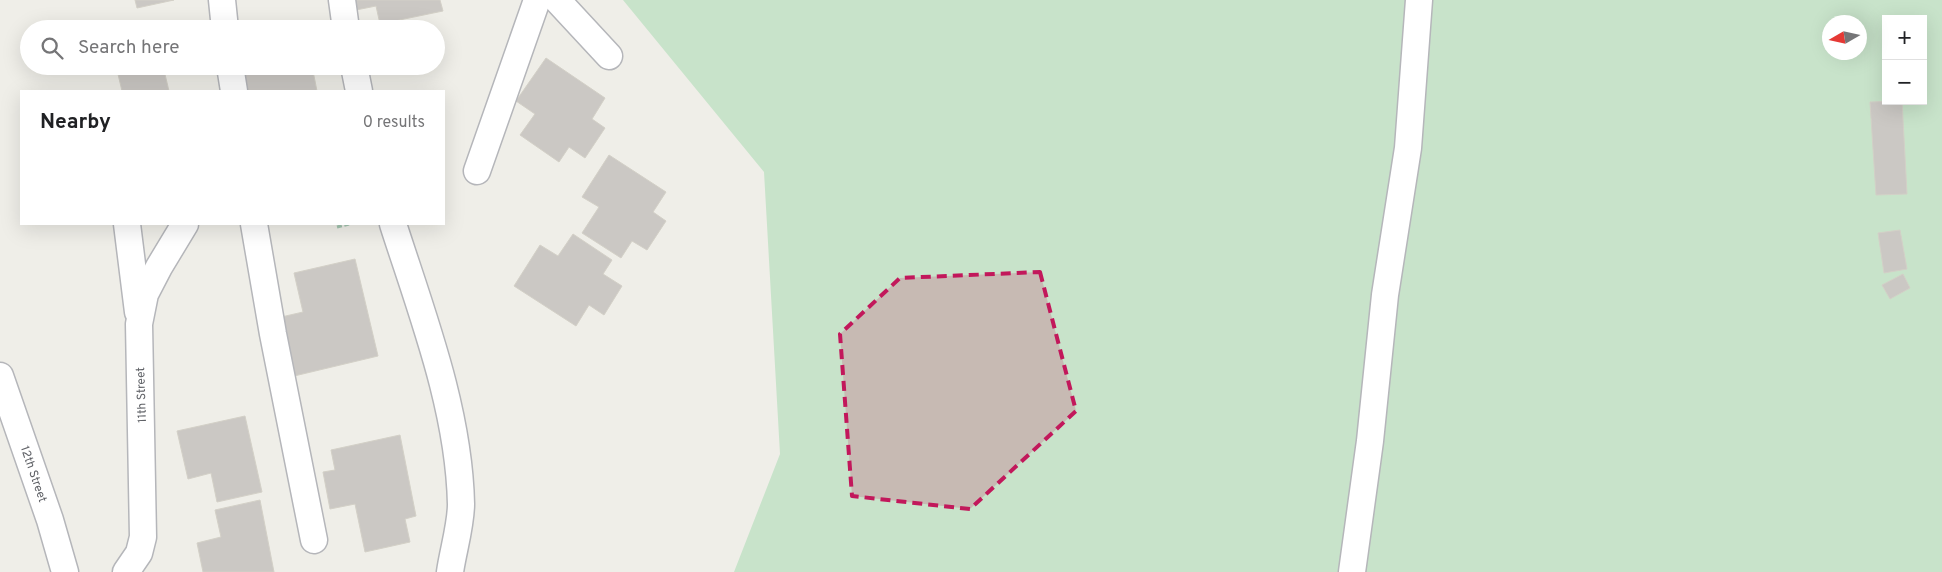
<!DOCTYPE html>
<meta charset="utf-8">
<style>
body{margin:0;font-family:Overpass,sans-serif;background:#f2f2f2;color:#202124}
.controls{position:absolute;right:15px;top:15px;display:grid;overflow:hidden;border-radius:0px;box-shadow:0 5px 20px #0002}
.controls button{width:45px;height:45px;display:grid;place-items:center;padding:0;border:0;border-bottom:1px solid #e0e0e0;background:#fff;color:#202124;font:25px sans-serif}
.compass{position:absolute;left:1822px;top:15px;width:45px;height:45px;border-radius:50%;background:#fff;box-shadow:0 5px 20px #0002;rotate:261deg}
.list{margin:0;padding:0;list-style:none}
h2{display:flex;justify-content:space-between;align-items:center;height:65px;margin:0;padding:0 20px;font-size:21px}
h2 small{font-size:16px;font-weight:400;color:#757577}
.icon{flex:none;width:28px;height:28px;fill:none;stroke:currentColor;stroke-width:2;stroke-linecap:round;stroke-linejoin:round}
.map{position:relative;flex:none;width:1942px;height:572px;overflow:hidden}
.search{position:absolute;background:#fff;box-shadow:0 5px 20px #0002;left:20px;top:20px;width:425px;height:55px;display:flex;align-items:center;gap:12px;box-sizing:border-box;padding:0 18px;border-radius:28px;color:#757577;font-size:19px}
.panel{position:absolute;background:#fff;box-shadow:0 5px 20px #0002;left:20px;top:90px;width:425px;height:135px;border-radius:0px}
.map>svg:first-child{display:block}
.green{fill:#c8e3ca;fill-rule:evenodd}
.building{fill:#cbc8c4;stroke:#d3d0c7}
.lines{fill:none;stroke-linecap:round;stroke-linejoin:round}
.street-casing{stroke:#b5b6ba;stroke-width:29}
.path{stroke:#a2c3ae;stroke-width:3;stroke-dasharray:5 2.5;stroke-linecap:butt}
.street{stroke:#fff;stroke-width:26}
.marked{fill:#c2185b;fill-opacity:0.2;stroke:#c2185b;stroke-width:4;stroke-dasharray:10 6;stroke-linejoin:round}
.labels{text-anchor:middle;stroke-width:5;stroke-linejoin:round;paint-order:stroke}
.street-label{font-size:12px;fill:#5f6166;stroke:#fff}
</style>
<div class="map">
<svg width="1942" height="572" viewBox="0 0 1942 572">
<rect width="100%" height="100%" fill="#efeee8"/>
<path class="green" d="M623,0H1942V572H734L780,454L764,172ZM1886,19H1923V101H1886ZM1830,22H1860V52H1830Z"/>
<g class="building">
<polygon points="135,0 174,0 137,8"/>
<polygon points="348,0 440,0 443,11 380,24 376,6 351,11"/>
<polygon points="546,58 605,98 592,119 605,128 585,158 569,147 559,162 520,135 535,114 516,101"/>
<polygon points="130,66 163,66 169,91 122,91 117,70"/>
<polygon points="234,66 312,66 317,91 239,91"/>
<polygon points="1902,101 1907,194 1876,195 1870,102"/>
<polygon points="609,155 666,192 653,212 666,221 647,250 632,241 621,258 582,233 599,207 582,197"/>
<polygon points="1900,230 1907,269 1884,273 1878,233"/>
<polygon points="573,234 612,260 603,274 622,286 604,315 589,305 576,326 514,286 540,245 558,256"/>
<polygon points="355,259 378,356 290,377 277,318 303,312 294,273"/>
<polygon points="1903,274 1910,288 1890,299 1882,285"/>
<polygon points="245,416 262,492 217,502 211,473 188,479 177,431"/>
<polygon points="400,435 416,516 405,519 410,542 365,552 355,504 330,509 323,472 335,470 331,450"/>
<polygon points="260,500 274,572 203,572 197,543 221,537 215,510"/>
</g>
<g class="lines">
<defs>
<g id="street">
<polyline points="222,0 225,29"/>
<polyline points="342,0 346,29"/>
<polyline points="557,0 609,56"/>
<polyline points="230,66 234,91"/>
<polyline points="354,66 359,91"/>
<polyline points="477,171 537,0"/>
<polyline points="127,224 138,312"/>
<polyline points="254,224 273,334 314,540"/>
<path d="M393,224C422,314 459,409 461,504C461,525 453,551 450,572"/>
<polyline points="0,376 50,520 65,572"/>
<polyline points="126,572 139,553 143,537 139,324 145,294 159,267 185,224"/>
<polyline points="1352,572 1370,441 1385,295 1408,148 1419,0"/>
</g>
</defs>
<use href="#street" class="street-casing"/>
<polyline class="path" points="337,227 349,224"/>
<use href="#street" class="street"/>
</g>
<path class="marked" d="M1040,272L1076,411L970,509L852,496L840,334L900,278Z"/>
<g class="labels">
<g class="street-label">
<text transform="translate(141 395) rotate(-92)" y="4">11th Street</text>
<text transform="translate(34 474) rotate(71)" y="4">12th Street</text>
</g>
</g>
</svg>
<div class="controls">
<button>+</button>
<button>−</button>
</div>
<svg class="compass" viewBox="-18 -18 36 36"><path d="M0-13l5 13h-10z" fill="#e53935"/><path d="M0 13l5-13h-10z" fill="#757577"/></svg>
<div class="search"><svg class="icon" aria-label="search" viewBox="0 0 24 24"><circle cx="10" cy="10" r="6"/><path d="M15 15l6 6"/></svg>Search here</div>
<section class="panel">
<h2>Nearby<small>0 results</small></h2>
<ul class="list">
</ul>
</section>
</div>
